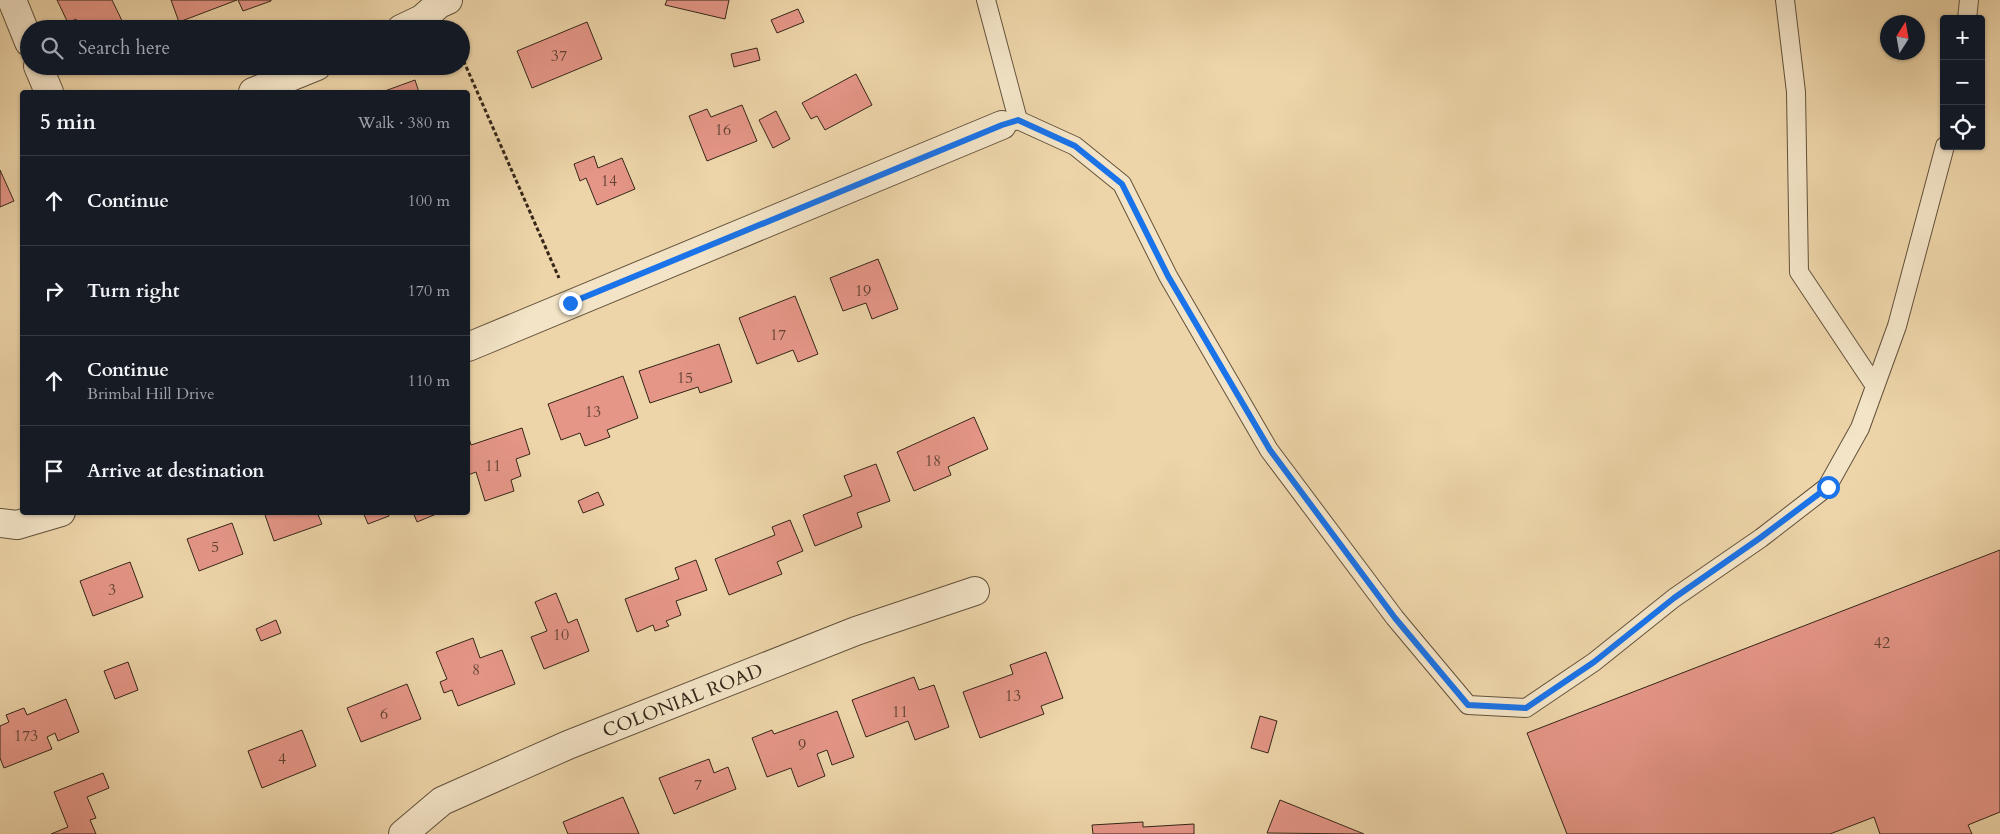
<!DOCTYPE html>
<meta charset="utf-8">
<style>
body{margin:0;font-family:Cardo,serif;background:#20242c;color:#f1f3f6}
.controls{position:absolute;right:15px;top:15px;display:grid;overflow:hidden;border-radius:5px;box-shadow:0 1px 4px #0004}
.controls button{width:45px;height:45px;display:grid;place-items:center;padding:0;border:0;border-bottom:1px solid #363941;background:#171b24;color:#f1f3f6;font:25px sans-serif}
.compass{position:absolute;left:1880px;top:15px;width:45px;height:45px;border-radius:50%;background:#171b24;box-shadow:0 1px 4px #0004;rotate:11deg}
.stop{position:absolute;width:15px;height:15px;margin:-11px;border:4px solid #1a73e8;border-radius:50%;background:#fff}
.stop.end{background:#1a73e8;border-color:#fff;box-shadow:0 1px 5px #0008}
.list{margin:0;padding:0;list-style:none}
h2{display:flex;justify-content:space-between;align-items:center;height:65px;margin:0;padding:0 20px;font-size:21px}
h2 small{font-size:16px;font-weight:400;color:#9ea1a6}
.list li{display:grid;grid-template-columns:32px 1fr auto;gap:15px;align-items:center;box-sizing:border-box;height:90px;padding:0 20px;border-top:1px solid #363941}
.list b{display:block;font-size:19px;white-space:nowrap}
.list p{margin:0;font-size:16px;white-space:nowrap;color:#9ea1a6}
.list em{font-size:16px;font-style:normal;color:#9ea1a6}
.icon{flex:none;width:28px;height:28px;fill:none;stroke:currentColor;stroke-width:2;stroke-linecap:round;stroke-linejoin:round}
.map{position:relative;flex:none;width:2000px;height:834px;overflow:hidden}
.search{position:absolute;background:#171b24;box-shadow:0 1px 4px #0004;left:20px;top:20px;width:450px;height:55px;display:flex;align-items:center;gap:12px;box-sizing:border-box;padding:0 18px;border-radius:28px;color:#9ea1a6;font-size:19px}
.panel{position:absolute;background:#171b24;box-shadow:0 1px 4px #0004;left:20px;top:90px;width:450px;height:425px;border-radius:5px}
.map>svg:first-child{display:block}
.building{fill:#e59687;stroke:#352618}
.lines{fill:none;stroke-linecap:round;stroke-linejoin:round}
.lane-casing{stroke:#63523c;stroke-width:20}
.street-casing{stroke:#63523c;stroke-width:30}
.path{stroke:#352618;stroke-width:3;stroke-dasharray:4 2.5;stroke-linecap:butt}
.lane{stroke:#f3e4c7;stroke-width:18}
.street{stroke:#f3e4c7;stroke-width:28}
.route{stroke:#1a73e8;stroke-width:6}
.labels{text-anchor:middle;stroke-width:4;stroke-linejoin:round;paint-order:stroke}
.number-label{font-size:16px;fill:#614234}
.street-label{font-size:19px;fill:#352618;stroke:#f3e4c7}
</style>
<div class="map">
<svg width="2000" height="834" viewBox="0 0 2000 834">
<rect width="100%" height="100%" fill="#edd5a9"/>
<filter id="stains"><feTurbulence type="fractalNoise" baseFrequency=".004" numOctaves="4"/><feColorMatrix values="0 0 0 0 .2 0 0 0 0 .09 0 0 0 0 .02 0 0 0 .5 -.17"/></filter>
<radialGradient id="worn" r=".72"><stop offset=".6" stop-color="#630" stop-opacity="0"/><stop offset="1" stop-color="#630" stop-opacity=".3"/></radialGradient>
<g class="building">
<polygon points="57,0 112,0 126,29 81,29 76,19 68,23"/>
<polygon points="171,0 237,0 179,22"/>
<polygon points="238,0 271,0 271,1 243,11"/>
<polygon points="667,0 729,0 725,19 665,5"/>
<polygon points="798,9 804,22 777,33 771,20"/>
<polygon points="587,22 602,59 532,88 517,51"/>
<polygon points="757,48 760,60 734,67 731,54"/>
<polygon points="856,74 872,105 825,130 817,116 811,119 802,103"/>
<polygon points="415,80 419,92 382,92"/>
<polygon points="742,105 757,141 707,161 689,116 707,109 711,117"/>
<polygon points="776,111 790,139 773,148 759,120"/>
<polygon points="594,156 598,168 622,158 635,189 597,205 586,178 580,181 574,164"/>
<polygon points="0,170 14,201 0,207"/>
<polygon points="878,259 898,309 872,319 866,303 843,311 830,278"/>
<polygon points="795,296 818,354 798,362 793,350 757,364 739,318"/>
<polygon points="719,344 732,382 700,393 698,387 650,403 639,371"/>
<polygon points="623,376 638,418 607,430 610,437 585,446 580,433 561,440 548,404"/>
<polygon points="974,417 988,449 948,467 951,475 914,491 897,452"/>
<polygon points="522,428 530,454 516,459 521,476 511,480 514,491 485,501 476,472 468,475 468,435 471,445"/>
<polygon points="876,464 890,501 857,513 862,527 815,546 803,515 852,496 844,476"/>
<polygon points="598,492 604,505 583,513 578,501"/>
<polygon points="264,512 317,512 322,524 274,541"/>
<polygon points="363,512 388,512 389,516 368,524"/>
<polygon points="413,512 441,512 417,522"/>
<polygon points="790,520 803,551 777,562 782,574 729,595 715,559 775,535 772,527"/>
<polygon points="232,523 243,554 199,571 187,539"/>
<polygon points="2000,550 2000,812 1968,825 1972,834 1880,834 1874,817 1830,834 1567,834 1527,733"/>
<polygon points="696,560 707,590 676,601 681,615 666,621 669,626 655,631 653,625 637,632 625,599 679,579 675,568"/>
<polygon points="130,562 143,597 93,616 80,581"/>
<polygon points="556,593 568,623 577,619 589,651 544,669 531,637 547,631 535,602"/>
<polygon points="276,620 281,633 261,641 256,629"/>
<polygon points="473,638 480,658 502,650 515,684 458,706 452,690 444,693 440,682 447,679 436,652"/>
<polygon points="1046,652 1063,698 1041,706 1044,714 980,738 963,692 1013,674 1010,665"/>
<polygon points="128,662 138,690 115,699 104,671"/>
<polygon points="914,677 919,690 934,685 949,727 915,740 908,721 866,737 852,700"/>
<polygon points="407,684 421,719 361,742 347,708"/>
<polygon points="66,699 79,732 58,741 55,733 47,737 52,749 4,768 0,758 0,726 9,722 6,715 24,708 27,715"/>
<polygon points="837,711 854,757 832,765 827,750 817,754 825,776 798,787 791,768 767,777 752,738 772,730 774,734"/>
<polygon points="1260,716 1277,721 1268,753 1251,748"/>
<polygon points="302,730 316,766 262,788 248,751"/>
<polygon points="709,759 714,773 728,767 736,789 674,814 659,778"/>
<polygon points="103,773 109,788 87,797 96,818 90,820 96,834 51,834 68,827 54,792"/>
<polygon points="623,797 639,834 568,834 563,822"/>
<polygon points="1280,800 1364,834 1267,833"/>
<polygon points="1143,822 1143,827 1194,824 1194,834 1093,834 1092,825"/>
</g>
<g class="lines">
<defs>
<g id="lane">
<polyline points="986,0 1018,120 1007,123"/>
<polyline points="1785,0 1796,92 1799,272 1875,386"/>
<polyline points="1967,19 1969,0"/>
<polyline points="1018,120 1075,146 1122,184 1168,276 1269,450 1395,618 1468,705 1526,708 1594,662 1674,598 1761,538 1827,487 1860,428 1897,326 1945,146"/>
</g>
<g id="street">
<polyline points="12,0 29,42"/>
<polyline points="401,29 422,19 439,4 448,0"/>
<polyline points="38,66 49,92"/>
<polyline points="253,92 317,66"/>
<polyline points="468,347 1002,125"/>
<polyline points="0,523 17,525 61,512"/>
<path id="s1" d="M403,834L442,801L568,745L856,631L975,591"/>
</g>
</defs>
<use href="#lane" class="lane-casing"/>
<use href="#street" class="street-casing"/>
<polyline class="path" points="461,55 559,278"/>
<use href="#lane" class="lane"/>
<use href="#street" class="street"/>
</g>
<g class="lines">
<polyline class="route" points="570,303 1002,125 1018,120 1075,146 1122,184 1168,276 1270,450 1395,618 1468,705 1526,708 1594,662 1674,598 1760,538 1828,487"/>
</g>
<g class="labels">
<g class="number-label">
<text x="559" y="61">37</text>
<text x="723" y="135">16</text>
<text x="609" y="186">14</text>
<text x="863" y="296">19</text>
<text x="778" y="340">17</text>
<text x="685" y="383">15</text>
<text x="593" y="417">13</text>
<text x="933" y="466">18</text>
<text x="493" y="471">11</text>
<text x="215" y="552">5</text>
<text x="112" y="595">3</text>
<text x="561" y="640">10</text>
<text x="1882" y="648">42</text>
<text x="476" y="675">8</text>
<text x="1013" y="701">13</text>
<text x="900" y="717">11</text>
<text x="384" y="719">6</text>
<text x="26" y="741">173</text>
<text x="802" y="750">9</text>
<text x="282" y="764">4</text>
<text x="698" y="790">7</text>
</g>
<g class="street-label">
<text dy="7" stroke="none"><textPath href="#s1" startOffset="312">COLONIAL ROAD</textPath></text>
</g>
</g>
<rect width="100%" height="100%" filter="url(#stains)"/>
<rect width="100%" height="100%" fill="url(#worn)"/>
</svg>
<div class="controls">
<button>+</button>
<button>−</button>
<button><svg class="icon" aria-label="locate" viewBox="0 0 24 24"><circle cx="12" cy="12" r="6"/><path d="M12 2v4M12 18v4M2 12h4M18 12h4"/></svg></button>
</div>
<svg class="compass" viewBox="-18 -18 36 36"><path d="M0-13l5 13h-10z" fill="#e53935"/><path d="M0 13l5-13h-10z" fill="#9ea1a6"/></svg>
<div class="stop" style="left:1828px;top:487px"></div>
<div class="stop end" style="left:570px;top:303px"></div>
<div class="search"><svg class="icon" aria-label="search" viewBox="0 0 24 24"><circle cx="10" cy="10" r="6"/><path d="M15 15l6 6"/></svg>Search here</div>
<section class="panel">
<h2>5 min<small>Walk · 380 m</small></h2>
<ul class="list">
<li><svg class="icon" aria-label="ahead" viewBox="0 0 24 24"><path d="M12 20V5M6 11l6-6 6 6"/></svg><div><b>Continue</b></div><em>100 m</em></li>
<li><svg class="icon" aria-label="right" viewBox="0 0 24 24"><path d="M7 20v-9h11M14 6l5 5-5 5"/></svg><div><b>Turn right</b></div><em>170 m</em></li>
<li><svg class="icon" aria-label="ahead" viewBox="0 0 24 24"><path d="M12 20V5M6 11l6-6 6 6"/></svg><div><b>Continue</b><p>Brimbal Hill Drive</p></div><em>110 m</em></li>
<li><svg class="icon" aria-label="arrive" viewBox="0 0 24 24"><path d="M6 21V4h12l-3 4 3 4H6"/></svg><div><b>Arrive at destination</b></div></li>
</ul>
</section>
</div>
